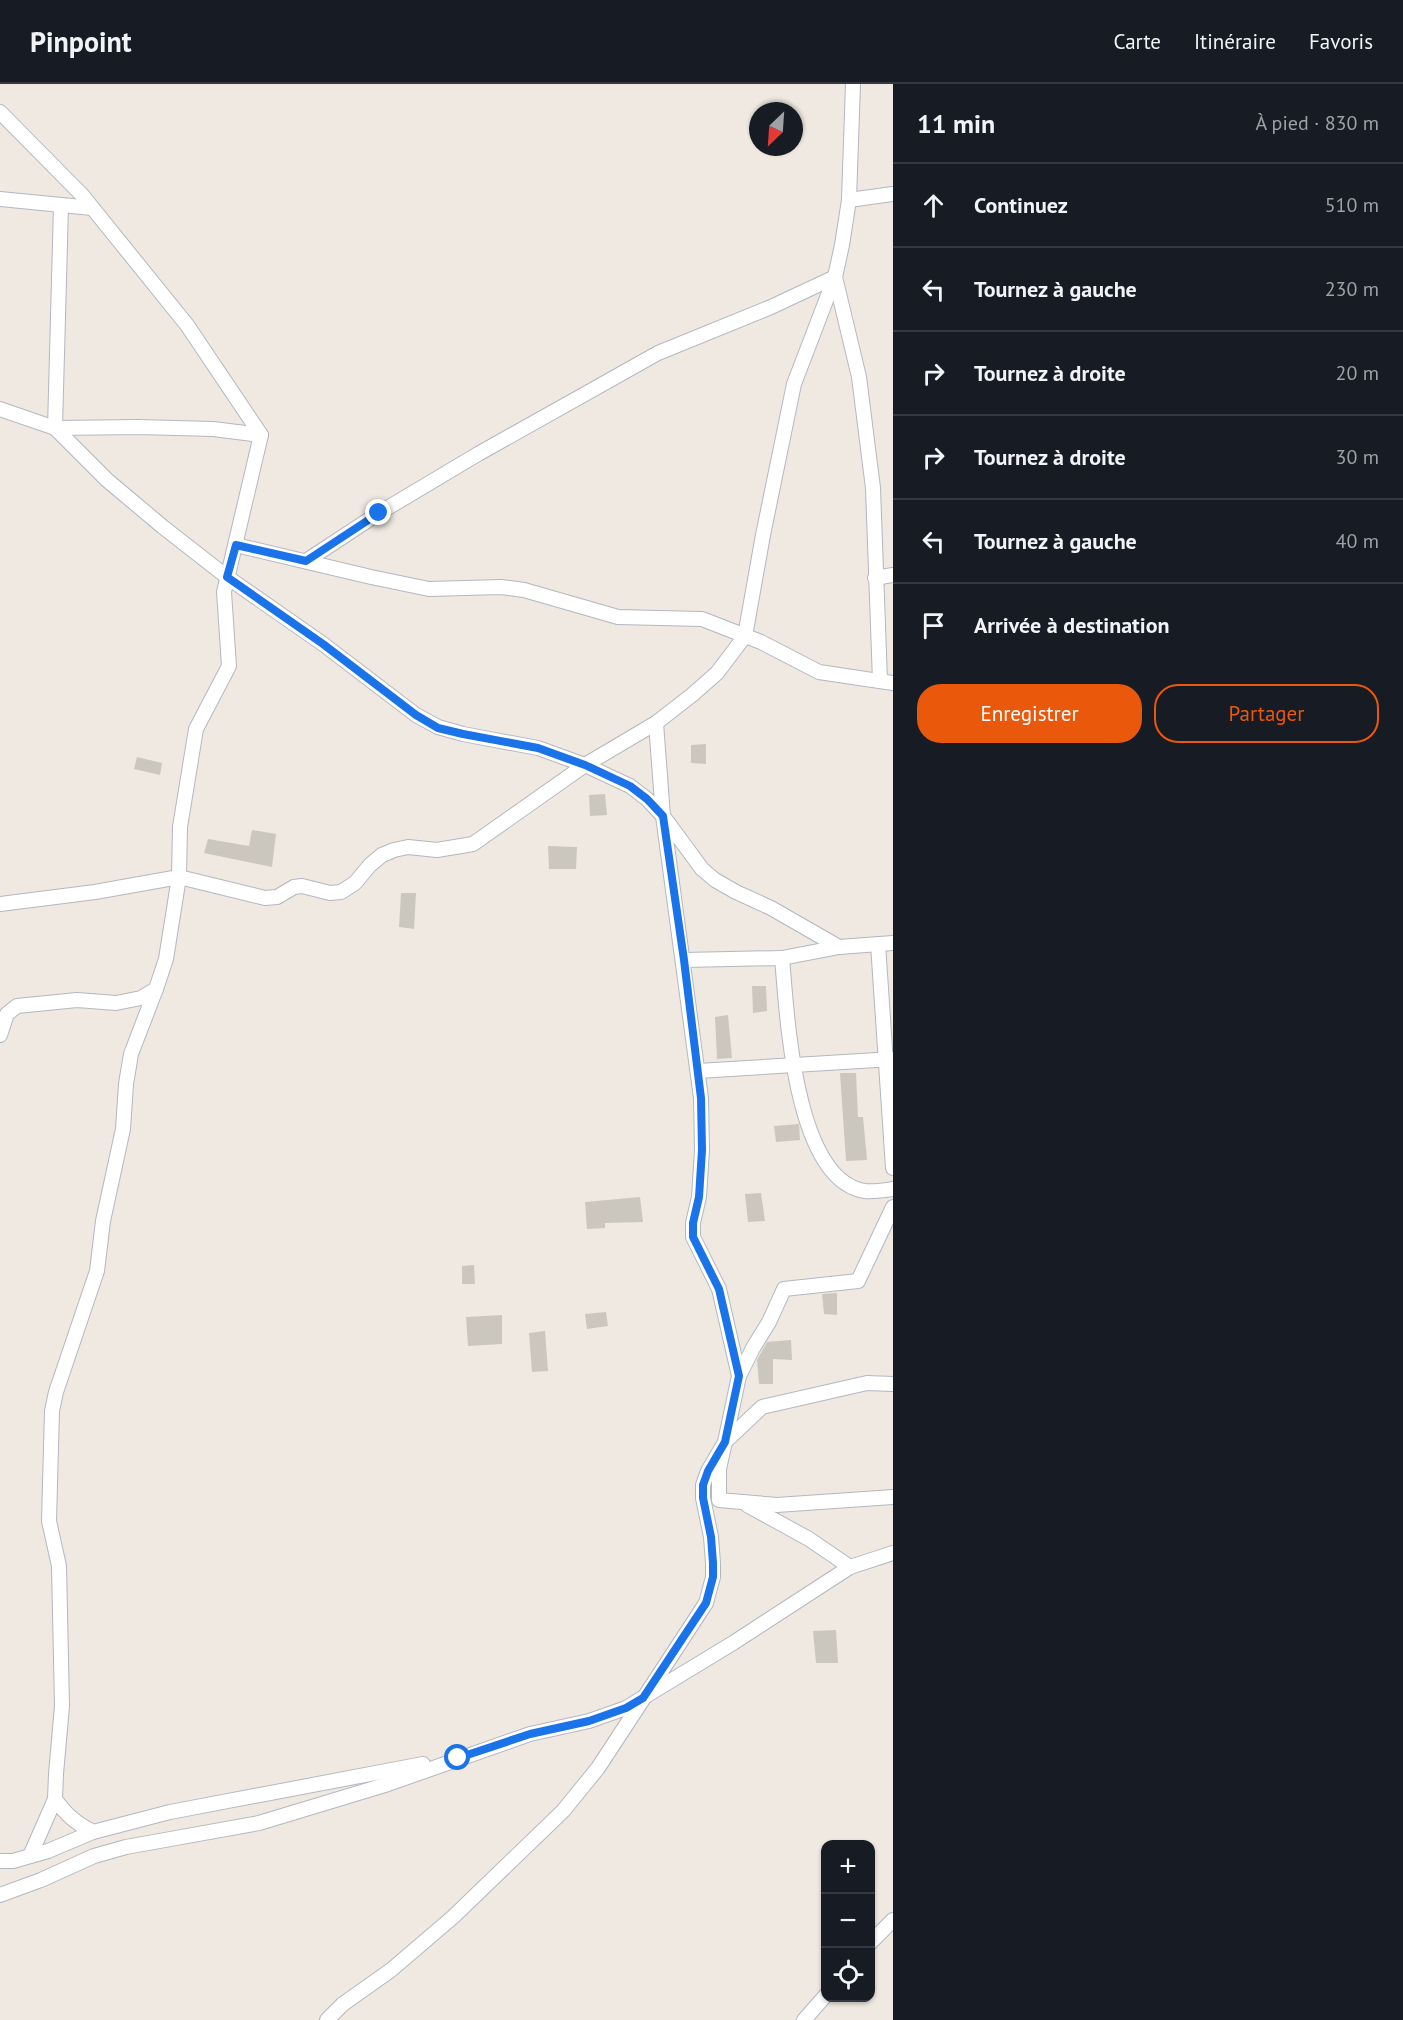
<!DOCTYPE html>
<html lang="fr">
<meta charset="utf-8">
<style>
body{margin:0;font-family:"PT Sans",sans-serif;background:#20242c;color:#f1f3f6}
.controls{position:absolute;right:18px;bottom:18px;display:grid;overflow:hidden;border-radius:12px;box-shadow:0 2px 4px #0004}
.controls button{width:54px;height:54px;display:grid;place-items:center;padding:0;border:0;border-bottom:2px solid #363941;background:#171b24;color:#f1f3f6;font:30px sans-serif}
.compass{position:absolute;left:749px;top:18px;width:54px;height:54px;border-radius:50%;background:#171b24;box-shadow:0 2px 4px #0004;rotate:205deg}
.stop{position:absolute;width:18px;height:18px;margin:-14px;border:4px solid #1a73e8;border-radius:50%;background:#fff}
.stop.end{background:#1a73e8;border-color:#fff;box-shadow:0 2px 6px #0008}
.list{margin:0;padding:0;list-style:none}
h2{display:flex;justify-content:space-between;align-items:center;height:78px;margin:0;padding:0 24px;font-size:26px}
h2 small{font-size:20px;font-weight:400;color:#9ea1a6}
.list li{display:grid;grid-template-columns:39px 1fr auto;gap:18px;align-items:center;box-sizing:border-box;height:84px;padding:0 24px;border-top:2px solid #363941}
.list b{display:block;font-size:22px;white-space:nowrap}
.list em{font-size:20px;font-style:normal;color:#9ea1a6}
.actions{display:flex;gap:12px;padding:18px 24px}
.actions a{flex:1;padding:14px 0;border:2px solid #ea580c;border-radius:24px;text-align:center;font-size:21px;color:#ea580c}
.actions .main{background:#ea580c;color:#fff}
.icon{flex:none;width:33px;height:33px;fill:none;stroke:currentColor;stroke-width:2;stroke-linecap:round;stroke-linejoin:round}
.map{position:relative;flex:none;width:893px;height:1936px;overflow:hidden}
header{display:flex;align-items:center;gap:36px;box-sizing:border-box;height:84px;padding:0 30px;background:#171b24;border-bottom:2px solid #363941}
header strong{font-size:28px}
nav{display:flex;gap:33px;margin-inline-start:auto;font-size:21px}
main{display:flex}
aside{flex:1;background:#171b24}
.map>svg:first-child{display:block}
.building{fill:#cbc7bf}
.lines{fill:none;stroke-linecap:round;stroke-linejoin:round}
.minor-casing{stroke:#b4b7c1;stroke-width:16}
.minor{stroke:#fff;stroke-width:14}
.route{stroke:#1a73e8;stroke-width:8}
</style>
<header>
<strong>Pinpoint</strong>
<nav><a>Carte</a><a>Itinéraire</a><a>Favoris</a></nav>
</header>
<main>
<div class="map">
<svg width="893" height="1936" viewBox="0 0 893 1936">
<rect width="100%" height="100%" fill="#efe9e1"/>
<g class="building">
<polygon points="706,660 706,680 691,679 691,661"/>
<polygon points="137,673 162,679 160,691 134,685"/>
<polygon points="605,710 607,731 590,732 589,711"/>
<polygon points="252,746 276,750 272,783 204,769 208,755 249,762"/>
<polygon points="548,762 577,763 576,785 549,785"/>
<polygon points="401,809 416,809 414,845 399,843"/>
<polygon points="752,902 766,902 767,927 753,929"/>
<polygon points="728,931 732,974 717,975 715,933"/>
<polygon points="840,989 856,989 858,1033 863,1033 867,1076 846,1077"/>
<polygon points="799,1040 800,1056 776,1058 774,1042"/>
<polygon points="761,1109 765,1137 748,1138 745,1110"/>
<polygon points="640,1113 643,1138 605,1139 605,1144 587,1145 585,1118"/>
<polygon points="474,1181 475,1200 462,1200 462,1182"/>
<polygon points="837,1209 837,1231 824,1230 822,1210"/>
<polygon points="606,1228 608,1242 587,1245 585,1230"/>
<polygon points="502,1231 502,1260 468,1262 466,1233"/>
<polygon points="545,1247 548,1287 532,1288 529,1249"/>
<polygon points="791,1256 792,1276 773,1275 773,1300 759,1300 757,1276 767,1258"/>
<polygon points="836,1546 838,1579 816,1579 813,1547"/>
</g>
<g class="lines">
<defs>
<g id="minor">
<polyline points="0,28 82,111 187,241 261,351 224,508 229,582 196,645 180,743 179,793 95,808 0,820"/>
<polyline points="0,115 92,124"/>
<polyline points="849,116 893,110"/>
<polyline points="61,122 55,344 107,396 163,443 227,493 323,560 416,631 438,643 463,650 538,664 585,681 630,702 647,715 663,732 702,785 715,796 736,808 771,824 839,863 893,859"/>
<polyline points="0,325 55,344 138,343 213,345 261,351"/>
<polyline points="236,461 371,493 429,505 501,503 524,506 618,533 702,535 761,558 819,588 893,599"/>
<polyline points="306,477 379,429 478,370 658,269 771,223 835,193 859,293 873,404 880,597"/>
<polyline points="875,494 893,491"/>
<polyline points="656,639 663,732 701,1014 702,1066 699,1113 693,1139 693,1153 719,1205 739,1292"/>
<polyline points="878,860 893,1084"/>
<path d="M782,874C787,929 794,1096 865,1107C874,1108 885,1106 893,1105"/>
<polyline points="684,876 782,874 839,863"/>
<polyline points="0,951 7,930 17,922 77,916 116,919 141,914 156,905 166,875 179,793 265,814 277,813 294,803 302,802 330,809 341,808 355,799 370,781 382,771 394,766 408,763 437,766 473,760 585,681 656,639 692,611 717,589 745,552 763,451 794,300 835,193 842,161 849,116 853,0"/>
<polyline points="698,987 893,975"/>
<polyline points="893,1300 867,1299 762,1323 725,1358 719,1385 719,1416 777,1421 893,1413"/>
<polyline points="747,1421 809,1455 850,1483"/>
<path d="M55,1715C66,1731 76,1739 93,1748"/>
<polyline points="30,1772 55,1715 56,1690 62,1622 59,1482 49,1437 52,1327 56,1308 97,1187 103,1137 123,1045 126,1000 131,970 156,905"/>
<polyline points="0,1777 13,1777 48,1767 93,1748 170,1728 423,1680"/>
<polyline points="0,1811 41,1796 94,1772 126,1763 259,1739 388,1700 530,1650 589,1637 626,1624 733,1559 850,1483 893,1469"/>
<polyline points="870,1859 893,1836"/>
<polyline points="327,1936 343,1920 391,1886 453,1833 563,1727 598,1684 706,1519 713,1493 713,1479 711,1453 703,1414 703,1401 708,1387 725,1358 739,1292 753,1264 769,1238 784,1205 858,1197 893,1123"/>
<polyline points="804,1936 826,1911"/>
</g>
</defs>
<use href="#minor" class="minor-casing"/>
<use href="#minor" class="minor"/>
</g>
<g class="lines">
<polyline class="route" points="379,429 306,477 236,461 227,493 323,560 416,631 438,644 463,650 538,664 585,681 630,702 647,715 663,732 684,876 701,1014 702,1066 699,1113 693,1139 693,1153 719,1205 739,1292 725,1358 708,1387 703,1401 703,1414 711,1453 713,1479 713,1493 706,1519 643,1614 626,1624 589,1637 530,1650 458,1674"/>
</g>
</svg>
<div class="controls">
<button>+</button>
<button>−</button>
<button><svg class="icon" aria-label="locate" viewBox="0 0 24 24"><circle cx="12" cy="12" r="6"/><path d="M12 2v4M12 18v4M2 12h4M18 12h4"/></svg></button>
</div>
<svg class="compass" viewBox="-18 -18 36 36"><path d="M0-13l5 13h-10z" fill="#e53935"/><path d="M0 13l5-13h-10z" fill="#9ea1a6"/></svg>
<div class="stop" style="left:458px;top:1674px"></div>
<div class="stop end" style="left:379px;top:429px"></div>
</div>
<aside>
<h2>11 min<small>À pied · 830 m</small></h2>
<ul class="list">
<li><svg class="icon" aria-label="ahead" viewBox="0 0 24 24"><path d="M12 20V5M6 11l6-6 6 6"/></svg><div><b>Continuez</b></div><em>510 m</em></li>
<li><svg class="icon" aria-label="left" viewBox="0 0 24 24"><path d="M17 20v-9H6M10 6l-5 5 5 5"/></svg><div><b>Tournez à gauche</b></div><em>230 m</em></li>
<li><svg class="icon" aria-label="right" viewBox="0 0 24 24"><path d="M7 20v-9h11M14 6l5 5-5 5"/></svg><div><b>Tournez à droite</b></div><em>20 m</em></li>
<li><svg class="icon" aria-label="right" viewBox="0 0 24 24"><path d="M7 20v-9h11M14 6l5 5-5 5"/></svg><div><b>Tournez à droite</b></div><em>30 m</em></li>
<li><svg class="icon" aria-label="left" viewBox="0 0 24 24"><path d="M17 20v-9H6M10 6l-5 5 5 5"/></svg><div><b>Tournez à gauche</b></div><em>40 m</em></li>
<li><svg class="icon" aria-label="arrive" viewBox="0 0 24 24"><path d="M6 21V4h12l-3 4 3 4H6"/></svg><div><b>Arrivée à destination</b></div></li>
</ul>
<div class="actions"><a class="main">Enregistrer</a><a>Partager</a></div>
</aside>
</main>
